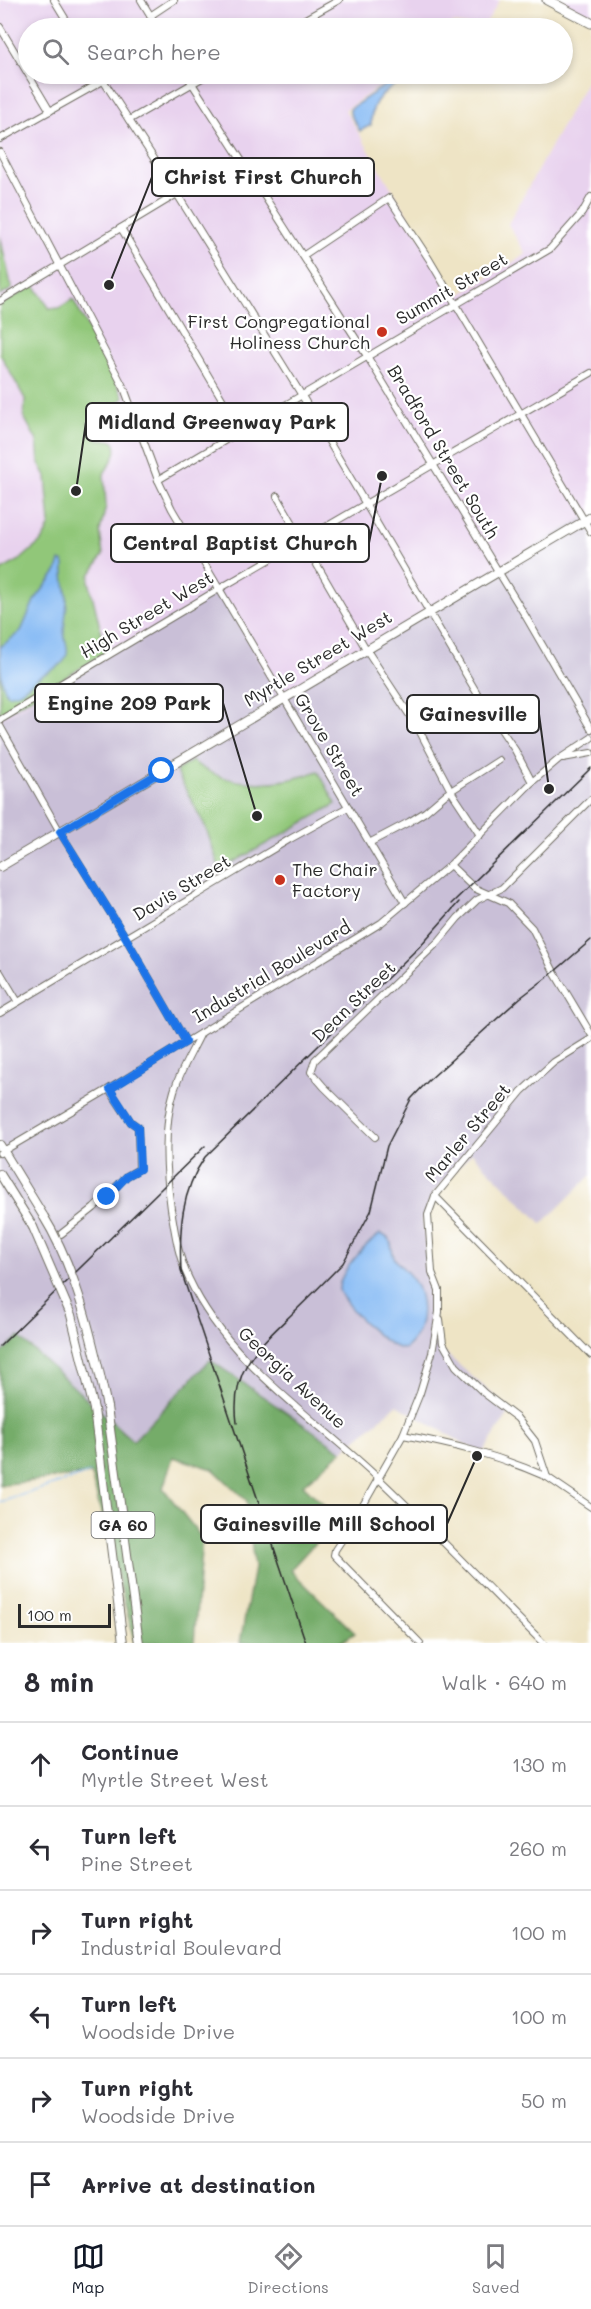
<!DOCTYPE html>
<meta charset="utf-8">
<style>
body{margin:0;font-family:Mali,sans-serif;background:#f7f7f7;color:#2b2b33}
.scale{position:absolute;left:18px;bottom:15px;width:93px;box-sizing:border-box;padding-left:6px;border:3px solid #2b2b2b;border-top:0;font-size:16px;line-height:21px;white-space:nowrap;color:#2b2b2b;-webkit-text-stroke:4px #fff;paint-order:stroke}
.stop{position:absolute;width:18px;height:18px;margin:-14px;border:4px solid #1a73e8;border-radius:50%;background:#fff}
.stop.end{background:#1a73e8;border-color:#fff;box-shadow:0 2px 6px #0008}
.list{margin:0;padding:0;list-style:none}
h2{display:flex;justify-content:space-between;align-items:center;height:78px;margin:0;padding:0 24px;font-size:26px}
h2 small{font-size:20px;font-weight:400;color:#7c7c81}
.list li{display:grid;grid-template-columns:39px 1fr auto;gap:18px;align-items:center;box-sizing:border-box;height:84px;padding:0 24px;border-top:2px solid #e1e1e2}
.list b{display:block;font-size:22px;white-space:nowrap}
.list p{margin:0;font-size:20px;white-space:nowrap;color:#7c7c81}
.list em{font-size:20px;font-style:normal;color:#7c7c81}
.icon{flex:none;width:33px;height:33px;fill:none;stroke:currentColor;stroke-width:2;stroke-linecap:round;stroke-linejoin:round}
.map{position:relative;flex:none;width:591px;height:1643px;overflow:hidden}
.search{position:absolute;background:#fff;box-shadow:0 3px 9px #0003;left:18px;right:18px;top:18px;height:66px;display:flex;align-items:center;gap:15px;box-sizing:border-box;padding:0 21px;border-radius:33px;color:#7c7c81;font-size:22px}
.sheet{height:582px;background:#fff}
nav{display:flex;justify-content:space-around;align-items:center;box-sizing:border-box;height:84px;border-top:2px solid #e1e1e2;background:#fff;font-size:16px;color:#7c7c81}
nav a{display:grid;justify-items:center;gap:3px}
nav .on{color:#111827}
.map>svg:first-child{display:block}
.built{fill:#e8d2ee}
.industrial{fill:#c9bfd7}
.green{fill:#91c779;stroke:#5e7952;stroke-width:1.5}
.forest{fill:#74ac69;stroke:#506c4a;stroke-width:1.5}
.water{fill:#85baf4;stroke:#587290;stroke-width:1.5}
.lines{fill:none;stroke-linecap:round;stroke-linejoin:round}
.stream{stroke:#85baf4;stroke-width:1.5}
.minor-casing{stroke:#6f6c61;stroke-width:8}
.major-casing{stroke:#6f6c61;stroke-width:10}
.highway-casing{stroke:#6f6c61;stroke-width:11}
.minor{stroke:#fff;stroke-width:6}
.major{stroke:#fff;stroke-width:8}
.highway{stroke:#fff;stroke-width:9}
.rail{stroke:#2b2b2b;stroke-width:1.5}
.major-bridge-casing{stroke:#6f6c61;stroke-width:10;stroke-linecap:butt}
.major-bridge{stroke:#fff;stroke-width:8}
.route{stroke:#1a73e8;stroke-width:8}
.poi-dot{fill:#c8321e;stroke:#fff;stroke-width:2}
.labels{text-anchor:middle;stroke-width:4.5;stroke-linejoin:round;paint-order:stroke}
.shield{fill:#fff;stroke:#6b6b6b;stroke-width:1.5}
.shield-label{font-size:16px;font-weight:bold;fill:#2b2b2b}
.street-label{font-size:18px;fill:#2b2b2b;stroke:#fff}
.poi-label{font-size:18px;fill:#2b2b2b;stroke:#fff;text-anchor:end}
.leader{fill:none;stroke:#2b2b2b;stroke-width:2}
.callout-dot{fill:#2b2b2b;stroke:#fff;stroke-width:2}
.callout{fill:#fff;stroke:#2b2b2b;stroke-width:2}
.callout-label{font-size:20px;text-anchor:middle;font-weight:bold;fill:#2b2b2b}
</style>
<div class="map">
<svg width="591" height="1643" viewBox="0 0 591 1643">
<rect width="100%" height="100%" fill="#fff"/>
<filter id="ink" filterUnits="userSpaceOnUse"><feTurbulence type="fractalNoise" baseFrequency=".0167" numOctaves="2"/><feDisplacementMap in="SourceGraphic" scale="12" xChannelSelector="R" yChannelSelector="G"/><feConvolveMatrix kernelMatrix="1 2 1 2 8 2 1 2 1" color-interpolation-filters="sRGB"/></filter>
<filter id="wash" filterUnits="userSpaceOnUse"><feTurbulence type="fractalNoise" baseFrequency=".008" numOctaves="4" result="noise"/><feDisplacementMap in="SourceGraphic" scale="24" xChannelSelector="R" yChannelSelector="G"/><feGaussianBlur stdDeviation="1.35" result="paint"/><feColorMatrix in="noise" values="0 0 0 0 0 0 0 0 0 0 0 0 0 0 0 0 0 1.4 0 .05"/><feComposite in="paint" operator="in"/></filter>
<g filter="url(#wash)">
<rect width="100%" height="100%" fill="#eee4c5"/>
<g class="built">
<polygon points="0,0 500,0 483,28 453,23 447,28 28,28 28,74 398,74 345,110 456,297 526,254 508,224 591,73 591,513 280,698 0,720"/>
<polygon points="559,0 591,0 591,17"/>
</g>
<polygon class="industrial" points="591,513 591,1175 542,1224 472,1153 434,1192 423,1220 438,1347 511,1410 482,1454 397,1405 342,1451 211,1360 133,1441 20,1337 0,1355 0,720 219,589 279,698"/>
<g class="green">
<polygon points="0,236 12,289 0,296"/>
<path d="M34,285L50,309L59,308L73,299L124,398L88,422L98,440H110L114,442C120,455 109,463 104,474L106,506L100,531L103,555L90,575L89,581L106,653L0,716V571L20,560L43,540L50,524L46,476L39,463L37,441L24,417L25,399L0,354V305Z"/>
<path d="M192,761C228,789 277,787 318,771L336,804L220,870L206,828L176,771Z"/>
</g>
<polygon class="forest" points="19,1337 133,1441 210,1360 342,1451 303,1485 338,1518 290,1570 355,1633 339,1643 240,1643 254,1568 247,1501 213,1469 173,1457 163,1488 202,1538 194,1643 135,1643 91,1474 0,1485 0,1355"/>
<g class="water">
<path d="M397,77L399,82C380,96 371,100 371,125L360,131L350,114V109Z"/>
<path d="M60,561H63L64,565C63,575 66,587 67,597C67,609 65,619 64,630C64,642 72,651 63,662C56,670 44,673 36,679C27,686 19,696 7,694C0,684 0,661 0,647L21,631L34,601L57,571Z"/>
<path d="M380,1234C396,1239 389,1249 395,1259C401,1267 409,1273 414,1281C426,1301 425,1334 404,1349C387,1349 345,1307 339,1290C338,1273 366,1244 380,1234Z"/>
</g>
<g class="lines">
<polyline class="stream" points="0,1502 90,1473"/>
</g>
</g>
<g filter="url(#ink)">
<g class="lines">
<defs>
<g id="minor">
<polyline points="54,0 71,28"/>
<polyline points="141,0 158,28"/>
<polyline points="150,16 174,0"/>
<polyline points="0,27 50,111"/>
<polyline points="289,28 339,0"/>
<polyline points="99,74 177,194 301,394 481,700 515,750 532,782"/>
<polyline points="186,74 367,356 526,617 591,729"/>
<polyline points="129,120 209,74"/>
<polyline points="0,139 103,81"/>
<polyline points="0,152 124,388 158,480 172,509 405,903"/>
<polyline points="121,228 241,431"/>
<polyline points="304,255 389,198 429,259 591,532"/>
<polyline points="0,301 177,194"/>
<polyline points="158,480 550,249 582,213 591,197"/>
<polyline points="277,496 366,649 418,728 451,791 480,835"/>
<polyline points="0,720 219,589 591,373"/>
<polyline points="0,726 60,832 126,938 186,1042"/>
<polyline points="563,758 591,753"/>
<polyline points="371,842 409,822 425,812 446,794 499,760"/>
<polyline points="450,865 474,888 508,903 532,928 554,972 591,1034"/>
<polyline points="0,972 18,1002"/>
<polyline points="0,1013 290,839 348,807"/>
<path d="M201,1033C192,1052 180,1071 174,1091C163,1126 166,1173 171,1209C175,1232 178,1257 189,1279C228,1363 313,1416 379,1479C435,1532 488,1588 543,1643"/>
<polyline points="375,1137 324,1087 311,1072 315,1060 439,941 458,918 477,900 502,888 591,799"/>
<polyline points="0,1153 109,1089 381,923 450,865 532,782 559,759 591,738"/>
<polyline points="435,1196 591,1355"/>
<polyline points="61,1234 94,1208 127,1176 139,1169 138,1127 131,1122 109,1089"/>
<polyline points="440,1319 443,1343 456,1366 484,1393 517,1418 535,1441 547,1477 591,1507"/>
<path d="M403,1435C456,1445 497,1455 547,1477"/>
<polyline points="420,1643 334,1555 335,1550 353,1523 403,1435 420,1393 432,1353 439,1312 439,1290 432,1272 428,1215 435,1196 522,1091 554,1062 591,1039"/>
</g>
<g id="major">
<polyline points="0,867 591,517"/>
<polyline points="0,1145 44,1217"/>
<polyline points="0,1174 33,1227"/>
<polyline points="107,1407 139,1643"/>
<polyline points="94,1409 123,1643"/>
</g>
<polyline id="highway" points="547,0 591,23"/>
</defs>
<use href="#minor" class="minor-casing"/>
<use href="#major" class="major-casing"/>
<use href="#highway" class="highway-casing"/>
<use href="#minor" class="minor"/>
<use href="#major" class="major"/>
<use href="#highway" class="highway"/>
<g class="rail">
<polyline points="451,904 591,768"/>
<polyline points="0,1346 205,1146"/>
<path d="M237,1423C230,1369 258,1347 293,1313C310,1297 326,1280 343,1263L371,1211L387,1146L411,1099L428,1081L520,998L554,972L591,940"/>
<path d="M306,1643L181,1271C179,1230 181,1191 205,1157L419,947L459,902"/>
</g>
<defs>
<g id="major-bridge">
<path d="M44,1217C77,1270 94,1346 107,1407"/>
<polyline points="33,1227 71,1315 94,1409"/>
</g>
</defs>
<use href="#major-bridge" class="major-bridge-casing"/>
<use href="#major-bridge" class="major-bridge"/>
</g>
</g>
<g class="lines" filter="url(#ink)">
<polyline class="route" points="107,1197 127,1176 140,1169 138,1127 131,1122 110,1089 186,1042 126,938 60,832 162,771"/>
</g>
<g class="poi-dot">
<circle cx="382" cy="332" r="6"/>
<circle cx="280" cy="880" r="6"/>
</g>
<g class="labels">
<rect class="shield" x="91.5" y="1512" width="63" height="26" rx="4.5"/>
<g class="shield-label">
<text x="123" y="1531">GA 60</text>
</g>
<g class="street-label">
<text transform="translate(452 289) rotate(-30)" y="6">Summit Street</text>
<text transform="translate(443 452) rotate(59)" y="6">Bradford Street South</text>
<text transform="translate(147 615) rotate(-31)" y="6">High Street West</text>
<text transform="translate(318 659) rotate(-31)" y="6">Myrtle Street West</text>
<text transform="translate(329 745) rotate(59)" y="6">Grove Street</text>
<text transform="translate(182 888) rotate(-31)" y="6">Davis Street</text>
<text transform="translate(272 972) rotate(-31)" y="6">Industrial Boulevard</text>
<text transform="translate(354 1002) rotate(-44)" y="6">Dean Street</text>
<text transform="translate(468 1133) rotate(-50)" y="6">Marler Street</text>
<text transform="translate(292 1378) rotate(43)" y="6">Georgia Avenue</text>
</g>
<g class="poi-label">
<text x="370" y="328">First Congregational<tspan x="370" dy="21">Holiness Church</tspan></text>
<text x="292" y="876" text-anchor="start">The Chair<tspan x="292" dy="21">Factory</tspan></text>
</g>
</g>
<path class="leader" d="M109 285L152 177M76 491L86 422M382 476L369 543M257 816L223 703M549 789L539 714M477 1456L447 1524"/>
<g class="callout-dot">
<circle cx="109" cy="285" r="6"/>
<circle cx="76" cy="491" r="6"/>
<circle cx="382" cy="476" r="6"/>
<circle cx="257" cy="816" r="6"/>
<circle cx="549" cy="789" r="6"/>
<circle cx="477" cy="1456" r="6"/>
</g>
<g class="callout">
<rect x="152" y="158" width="222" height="38" rx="6"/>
<rect x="86" y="403" width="262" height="38" rx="6"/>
<rect x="111" y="524" width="258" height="38" rx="6"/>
<rect x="35" y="684" width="188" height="38" rx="6"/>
<rect x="407" y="695" width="132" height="38" rx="6"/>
<rect x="201" y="1505" width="246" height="38" rx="6"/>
</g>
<g class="callout-label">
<text x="263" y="184">Christ First Church</text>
<text x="217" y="429">Midland Greenway Park</text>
<text x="240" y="550">Central Baptist Church</text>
<text x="129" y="710">Engine 209 Park</text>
<text x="473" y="721">Gainesville</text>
<text x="324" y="1531">Gainesville Mill School</text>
</g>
</svg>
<div class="scale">100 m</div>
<div class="stop" style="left:162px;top:771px"></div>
<div class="stop end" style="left:107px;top:1197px"></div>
<div class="search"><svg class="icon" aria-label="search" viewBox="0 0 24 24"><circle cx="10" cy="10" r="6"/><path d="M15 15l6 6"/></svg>Search here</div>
</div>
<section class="sheet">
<h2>8 min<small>Walk · 640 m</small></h2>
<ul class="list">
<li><svg class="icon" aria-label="ahead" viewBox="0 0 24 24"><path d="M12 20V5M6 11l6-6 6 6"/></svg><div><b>Continue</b><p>Myrtle Street West</p></div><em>130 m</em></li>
<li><svg class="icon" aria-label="left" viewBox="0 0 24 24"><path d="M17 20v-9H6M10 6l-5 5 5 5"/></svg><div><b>Turn left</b><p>Pine Street</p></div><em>260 m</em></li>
<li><svg class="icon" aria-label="right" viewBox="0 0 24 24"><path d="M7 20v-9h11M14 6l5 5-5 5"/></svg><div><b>Turn right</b><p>Industrial Boulevard</p></div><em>100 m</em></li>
<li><svg class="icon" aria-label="left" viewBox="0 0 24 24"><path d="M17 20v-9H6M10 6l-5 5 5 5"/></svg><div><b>Turn left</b><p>Woodside Drive</p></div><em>100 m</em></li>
<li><svg class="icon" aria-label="right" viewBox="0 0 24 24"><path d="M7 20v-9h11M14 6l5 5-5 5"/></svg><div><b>Turn right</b><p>Woodside Drive</p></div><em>50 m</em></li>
<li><svg class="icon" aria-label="arrive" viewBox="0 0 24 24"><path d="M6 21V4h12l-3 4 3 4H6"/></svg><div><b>Arrive at destination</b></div></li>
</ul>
</section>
<nav>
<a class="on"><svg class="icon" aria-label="map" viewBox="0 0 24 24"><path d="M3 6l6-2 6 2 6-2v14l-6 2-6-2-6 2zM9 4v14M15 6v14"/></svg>Map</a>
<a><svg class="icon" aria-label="directions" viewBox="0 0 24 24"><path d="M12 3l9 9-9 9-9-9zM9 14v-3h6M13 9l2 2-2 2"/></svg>Directions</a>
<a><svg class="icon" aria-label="saved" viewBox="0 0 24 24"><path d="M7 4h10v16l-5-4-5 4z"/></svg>Saved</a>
</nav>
